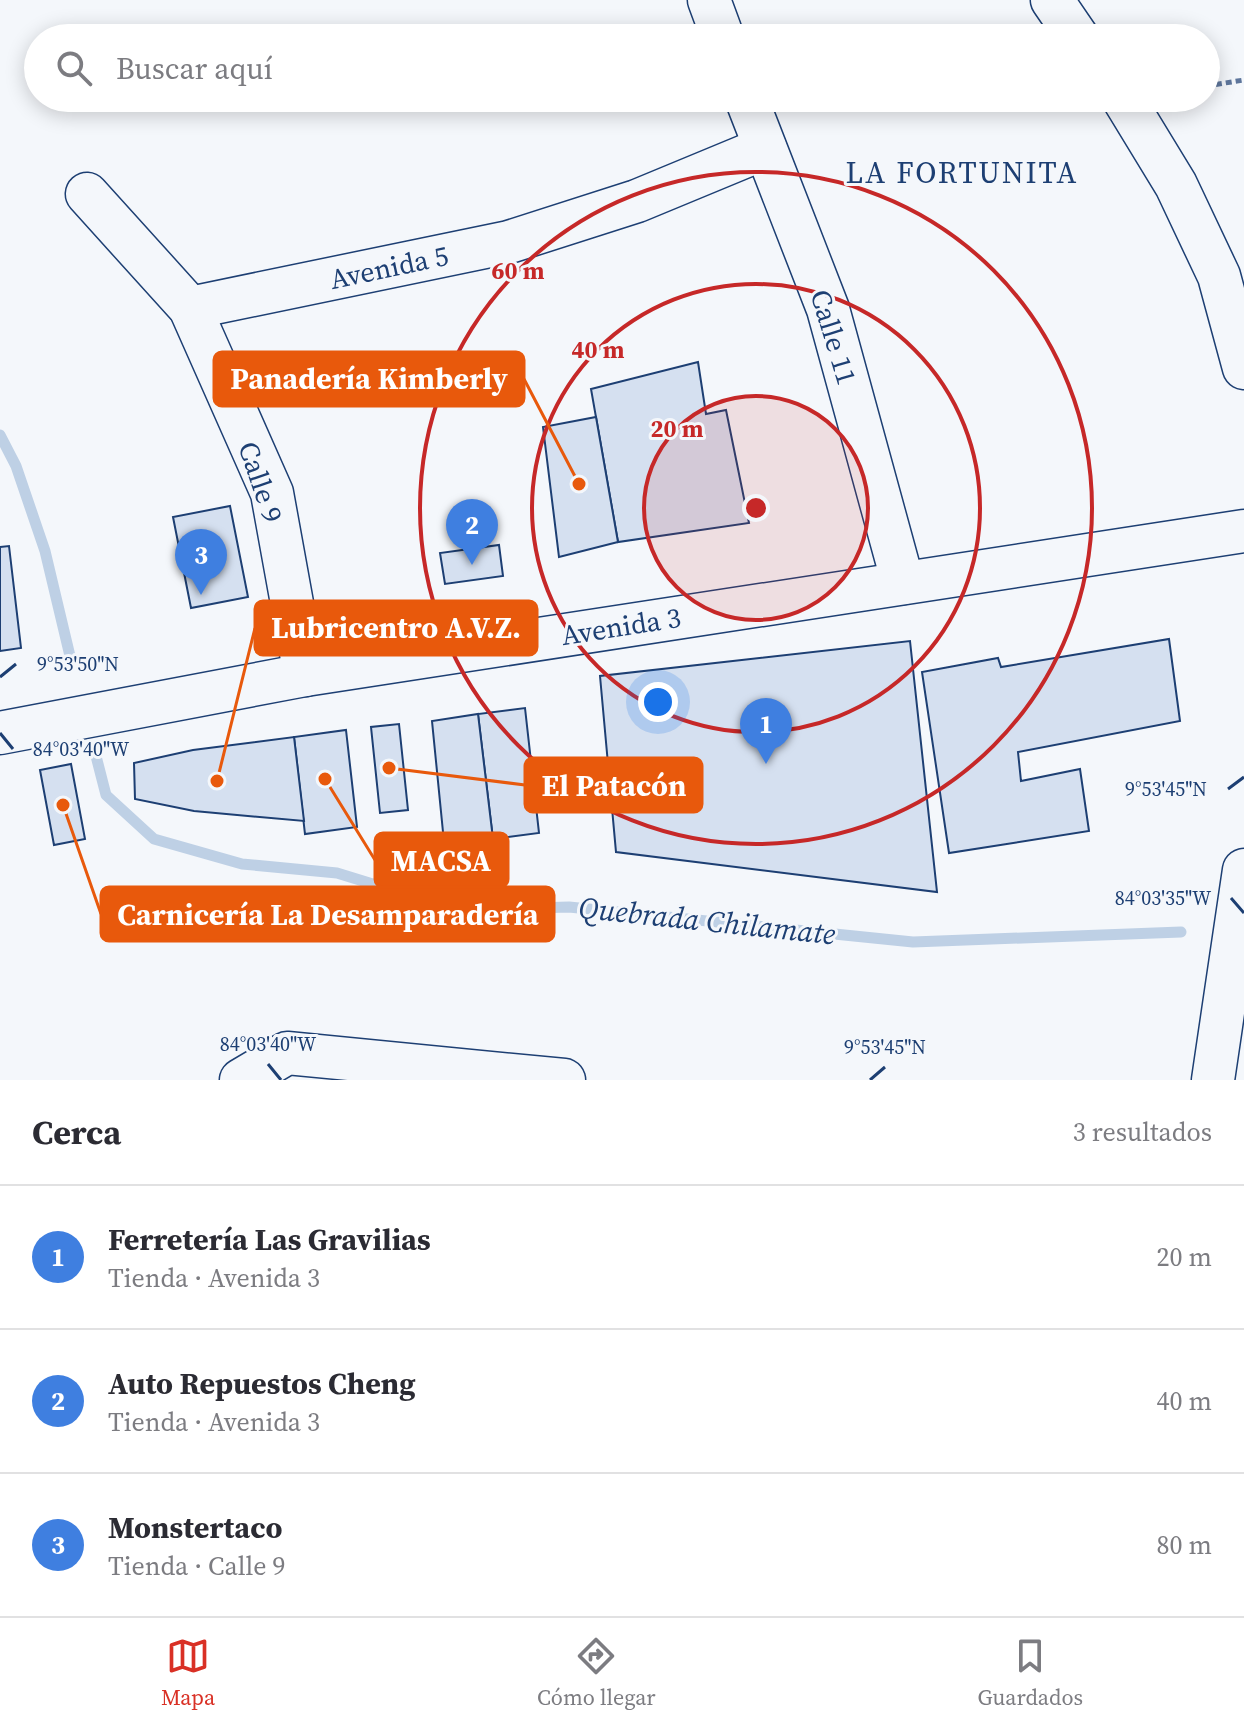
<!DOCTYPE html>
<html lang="es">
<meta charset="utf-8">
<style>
body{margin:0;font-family:"Source Serif 4",serif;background:#f7f7f7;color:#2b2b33}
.you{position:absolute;left:658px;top:702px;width:28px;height:28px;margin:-20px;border:6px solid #fff;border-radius:50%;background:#1a73e8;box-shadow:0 0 0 12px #1a73e833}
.badge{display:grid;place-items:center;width:52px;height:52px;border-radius:50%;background:#d93025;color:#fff;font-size:26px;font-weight:700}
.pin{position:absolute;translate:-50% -66px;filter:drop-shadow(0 2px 4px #0008)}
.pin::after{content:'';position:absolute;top:42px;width:28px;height:24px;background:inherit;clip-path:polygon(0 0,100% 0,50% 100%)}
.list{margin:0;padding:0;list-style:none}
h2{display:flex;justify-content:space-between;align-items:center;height:104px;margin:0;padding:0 32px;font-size:34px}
h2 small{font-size:26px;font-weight:400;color:#7c7c81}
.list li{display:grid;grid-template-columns:52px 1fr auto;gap:24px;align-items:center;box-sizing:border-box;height:144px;padding:0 32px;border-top:2px solid #e1e1e2}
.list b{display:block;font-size:30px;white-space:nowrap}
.list p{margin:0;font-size:26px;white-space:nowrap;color:#7c7c81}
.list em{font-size:26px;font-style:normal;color:#7c7c81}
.icon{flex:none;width:44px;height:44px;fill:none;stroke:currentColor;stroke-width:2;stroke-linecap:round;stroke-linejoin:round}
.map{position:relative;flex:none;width:1244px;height:1080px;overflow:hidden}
.search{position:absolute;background:#fff;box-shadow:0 4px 20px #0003;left:24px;right:24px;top:24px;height:88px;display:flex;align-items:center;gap:20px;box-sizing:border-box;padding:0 28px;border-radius:44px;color:#7c7c81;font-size:30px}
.sheet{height:536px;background:#fff}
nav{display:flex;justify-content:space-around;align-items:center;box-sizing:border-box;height:112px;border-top:2px solid #e1e1e2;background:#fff;font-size:22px;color:#7c7c81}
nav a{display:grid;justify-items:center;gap:4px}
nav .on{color:#d93025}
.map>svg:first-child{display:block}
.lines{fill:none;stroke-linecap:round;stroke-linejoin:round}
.stream{stroke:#bed0e5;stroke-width:11}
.building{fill:#d5e0f0;stroke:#1d3f73;stroke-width:2}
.minor-casing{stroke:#1d3f73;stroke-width:45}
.path{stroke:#5e769c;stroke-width:5;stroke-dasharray:6 4;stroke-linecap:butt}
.minor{stroke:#f4f7fb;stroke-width:42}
.ticks{fill:none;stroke:#1d3f73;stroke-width:3}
.ring{fill:none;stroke:#c62828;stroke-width:4}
.labels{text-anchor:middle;stroke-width:6;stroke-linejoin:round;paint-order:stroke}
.street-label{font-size:28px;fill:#1d3f73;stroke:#f4f7fb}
.neighbourhood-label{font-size:30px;letter-spacing:2px;fill:#1d3f73;stroke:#f4f7fb}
.water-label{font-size:30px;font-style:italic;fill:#1d3f73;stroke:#f4f7fb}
.ticks-label{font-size:20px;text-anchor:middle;fill:#1d3f73;stroke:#f4f7fb;stroke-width:6;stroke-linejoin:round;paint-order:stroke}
.centre{fill:#c62828;stroke:#f4f7fb;stroke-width:4}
.ring-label{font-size:24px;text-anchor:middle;font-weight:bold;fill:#c62828;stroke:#f4f7fb;stroke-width:6;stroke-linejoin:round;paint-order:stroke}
.leader{fill:none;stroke:#e8590c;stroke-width:3}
.callout-dot{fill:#e8590c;stroke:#f4f7fb;stroke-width:3}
.callout{fill:#e8590c;stroke:#e8590c;stroke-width:3}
.callout-label{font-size:30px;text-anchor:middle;font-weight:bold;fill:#fff}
</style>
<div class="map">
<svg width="1244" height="1080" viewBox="0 0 1244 1080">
<rect width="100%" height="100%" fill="#f4f7fb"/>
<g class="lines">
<g class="stream">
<polyline points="0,435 16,466 45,551 70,656"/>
<polyline points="96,756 106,795 154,839 242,864 337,873 457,910 569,907 913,942 1181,932"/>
</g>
</g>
<g class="building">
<polygon points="698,362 706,414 726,410 749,523 618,542 591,389"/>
<polygon points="596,417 618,542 559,557 543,427"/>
<polygon points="230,506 248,597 191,608 173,517"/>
<polygon points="499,545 503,576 445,584 440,553"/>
<polygon points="9,546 21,648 0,651 0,547"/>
<polygon points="1169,639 1180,721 1018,752 1021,781 1080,769 1089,831 949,853 922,672 998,658 1001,667"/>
<polygon points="910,641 937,892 616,852 600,676"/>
<polygon points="525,708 539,833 493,839 478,714"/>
<polygon points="478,714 493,839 444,842 432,721"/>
<polygon points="399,724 408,810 380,813 371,727"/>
<polygon points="346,730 357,827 305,834 294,737"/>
<polygon points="294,737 304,821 194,811 135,799 134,763 193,750"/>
<polygon points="71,764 85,839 54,845 40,770"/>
</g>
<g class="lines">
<defs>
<g id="minor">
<polyline points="709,0 723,38"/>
<polyline points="1052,0 1078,38"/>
<polyline points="746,98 828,309 903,583"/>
<polyline points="1123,98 1176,185 1219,276 1244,368"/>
<polyline points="87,194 190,308 272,493 305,675"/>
<polyline points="190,308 509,242 637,201 765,148"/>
<polyline points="0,733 305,675 1244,531"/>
<polyline points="241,1080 287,1053 564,1080"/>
<polyline points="1213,1080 1244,870"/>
</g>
</defs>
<use href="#minor" class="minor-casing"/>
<polyline class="path" points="1206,86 1244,80"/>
<use href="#minor" class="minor"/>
</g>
<path class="ticks" d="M0,677L16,664M0,733L13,749M1228,789L1244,777M1231,898L1244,913M268,1064L281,1080M870,1080L885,1067"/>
<circle cx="756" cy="508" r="112" fill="#c62828" fill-opacity=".12"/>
<g class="ring">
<circle cx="756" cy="508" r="112"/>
<circle cx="756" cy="508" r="224"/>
<circle cx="756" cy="508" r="336"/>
</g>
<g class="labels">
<g class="street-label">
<text transform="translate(389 267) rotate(-12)" y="10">Avenida 5</text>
<text transform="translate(834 337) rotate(73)" y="10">Calle 11</text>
<text transform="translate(261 482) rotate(71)" y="10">Calle 9</text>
<text transform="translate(621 626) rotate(-9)" y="10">Avenida 3</text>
</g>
<g class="neighbourhood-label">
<text x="962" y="183">LA FORTUNITA</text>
</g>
<g class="water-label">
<text transform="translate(707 921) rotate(6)" y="10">Quebrada Chilamate</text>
</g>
</g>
<g class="ticks-label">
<text x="78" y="671">9°53'50"N</text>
<text x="81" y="756">84°03'40"W</text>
<text x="1166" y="796">9°53'45"N</text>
<text x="1163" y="905">84°03'35"W</text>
<text x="268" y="1051">84°03'40"W</text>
<text x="885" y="1054">9°53'45"N</text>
</g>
<circle cx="756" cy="508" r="12" class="centre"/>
<g class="ring-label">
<text x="518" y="279">60 m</text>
<text x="598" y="358">40 m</text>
<text x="677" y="437">20 m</text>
</g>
<path class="leader" d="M579 484L524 379M217 781L255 628M389 768L525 785M325 779L375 860M63 805L101 914"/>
<g class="callout-dot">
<circle cx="579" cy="484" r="8"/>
<circle cx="217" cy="781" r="8"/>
<circle cx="389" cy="768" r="8"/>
<circle cx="325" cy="779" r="8"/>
<circle cx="63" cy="805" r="8"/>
</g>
<g class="callout">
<rect x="214" y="352" width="310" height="54" rx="8"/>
<rect x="255" y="601" width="282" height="54" rx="8"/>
<rect x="525" y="758" width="177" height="54" rx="8"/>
<rect x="375" y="833" width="133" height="54" rx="8"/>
<rect x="101" y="887" width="453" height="54" rx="8"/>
</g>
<g class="callout-label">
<text x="369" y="389">Panadería Kimberly</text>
<text x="396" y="638">Lubricentro A.V.Z.</text>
<text x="614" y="796">El Patacón</text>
<text x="441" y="871">MACSA</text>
<text x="328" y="925">Carnicería La Desamparadería</text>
</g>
</svg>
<div class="you"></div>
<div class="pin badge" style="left:766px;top:764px;background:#3f7fe0">1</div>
<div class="pin badge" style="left:472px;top:565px;background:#3f7fe0">2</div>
<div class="pin badge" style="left:201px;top:595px;background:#3f7fe0">3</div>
<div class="search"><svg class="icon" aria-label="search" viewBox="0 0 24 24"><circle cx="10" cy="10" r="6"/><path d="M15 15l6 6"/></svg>Buscar aquí</div>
</div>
<section class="sheet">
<h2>Cerca<small>3 resultados</small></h2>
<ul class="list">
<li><span class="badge" style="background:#3f7fe0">1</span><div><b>Ferretería Las Gravilias</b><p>Tienda · Avenida 3</p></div><em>20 m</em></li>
<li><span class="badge" style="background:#3f7fe0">2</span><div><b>Auto Repuestos Cheng</b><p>Tienda · Avenida 3</p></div><em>40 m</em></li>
<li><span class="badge" style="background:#3f7fe0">3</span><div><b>Monstertaco</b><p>Tienda · Calle 9</p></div><em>80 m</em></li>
</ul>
</section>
<nav>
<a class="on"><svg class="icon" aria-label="map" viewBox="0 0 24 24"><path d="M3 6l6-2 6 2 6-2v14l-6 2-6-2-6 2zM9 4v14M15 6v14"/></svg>Mapa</a>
<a><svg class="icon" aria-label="directions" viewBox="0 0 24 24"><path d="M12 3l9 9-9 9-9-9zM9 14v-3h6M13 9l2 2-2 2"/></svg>Cómo llegar</a>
<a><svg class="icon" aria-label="saved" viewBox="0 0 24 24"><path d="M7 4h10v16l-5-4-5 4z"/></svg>Guardados</a>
</nav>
